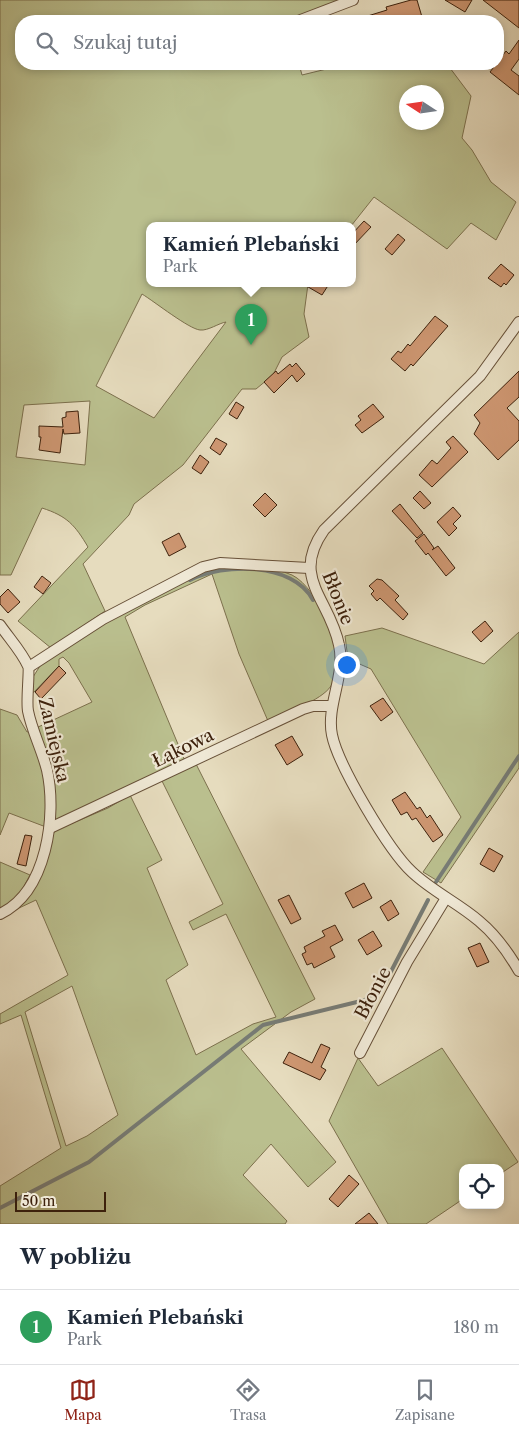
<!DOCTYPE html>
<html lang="pl">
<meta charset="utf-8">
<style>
body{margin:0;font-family:"Libre Caslon Text",serif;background:#f2f2f3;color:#1f2937}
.controls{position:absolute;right:15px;bottom:15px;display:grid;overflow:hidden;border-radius:10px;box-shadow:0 2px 8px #0003}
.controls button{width:45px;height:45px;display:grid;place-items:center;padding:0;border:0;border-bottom:1px solid #e0e1e3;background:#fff;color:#1f2937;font:25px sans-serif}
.compass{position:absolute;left:399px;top:85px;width:45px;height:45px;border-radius:50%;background:#fff;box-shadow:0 2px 8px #0003;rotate:282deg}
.scale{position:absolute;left:15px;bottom:12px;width:91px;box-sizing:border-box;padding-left:5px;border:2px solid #3d210c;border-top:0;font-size:14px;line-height:18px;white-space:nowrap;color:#3d210c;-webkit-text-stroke:4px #efe8d5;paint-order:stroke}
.you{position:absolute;left:346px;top:664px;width:18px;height:18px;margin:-12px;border:4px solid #fff;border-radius:50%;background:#1a73e8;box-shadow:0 0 0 8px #1a73e833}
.badge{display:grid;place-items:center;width:32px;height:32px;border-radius:50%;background:#8f2418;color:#fff;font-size:16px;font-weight:700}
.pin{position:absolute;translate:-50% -41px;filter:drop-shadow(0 1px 2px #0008)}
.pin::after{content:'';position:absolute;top:26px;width:18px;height:15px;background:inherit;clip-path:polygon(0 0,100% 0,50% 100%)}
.popup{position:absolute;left:146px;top:222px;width:210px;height:65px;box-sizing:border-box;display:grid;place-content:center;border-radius:10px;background:#fff;filter:drop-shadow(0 1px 4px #0005);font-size:16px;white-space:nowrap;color:#747a83}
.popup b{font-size:19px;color:#1f2937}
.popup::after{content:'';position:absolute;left:50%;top:100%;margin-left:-10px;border:10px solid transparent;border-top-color:#fff}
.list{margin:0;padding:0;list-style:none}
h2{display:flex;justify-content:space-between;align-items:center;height:65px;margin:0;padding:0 20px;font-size:21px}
h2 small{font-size:16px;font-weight:400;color:#747a83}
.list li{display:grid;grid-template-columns:32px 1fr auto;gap:15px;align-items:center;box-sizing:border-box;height:75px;padding:0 20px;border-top:1px solid #e0e1e3}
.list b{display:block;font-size:19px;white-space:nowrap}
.list p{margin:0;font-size:16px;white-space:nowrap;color:#747a83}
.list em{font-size:16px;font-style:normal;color:#747a83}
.icon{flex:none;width:28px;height:28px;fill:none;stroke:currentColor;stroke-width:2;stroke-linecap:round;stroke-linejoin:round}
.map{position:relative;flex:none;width:519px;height:1224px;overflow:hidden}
.search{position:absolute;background:#fff;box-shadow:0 2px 8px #0003;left:15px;right:15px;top:15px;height:55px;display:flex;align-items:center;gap:12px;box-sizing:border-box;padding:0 18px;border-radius:20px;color:#747a83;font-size:19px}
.sheet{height:140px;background:#fff}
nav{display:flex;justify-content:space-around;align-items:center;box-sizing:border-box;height:70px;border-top:1px solid #e0e1e3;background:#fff;font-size:14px;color:#747a83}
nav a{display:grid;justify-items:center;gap:2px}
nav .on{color:#8f2418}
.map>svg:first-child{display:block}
.green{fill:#babf8e;stroke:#7c704d;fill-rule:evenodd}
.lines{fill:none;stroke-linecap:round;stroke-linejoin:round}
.stream{stroke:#777c76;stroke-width:4}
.building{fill:#ce9772;stroke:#3d210c}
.minor-casing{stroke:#675038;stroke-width:12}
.minor{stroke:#efe8d5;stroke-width:10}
.labels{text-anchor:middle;stroke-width:4.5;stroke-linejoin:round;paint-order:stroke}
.street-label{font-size:18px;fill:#3d210c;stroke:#efe8d5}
</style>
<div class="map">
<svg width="519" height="1224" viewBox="0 0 519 1224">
<rect width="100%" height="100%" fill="#e6dcbe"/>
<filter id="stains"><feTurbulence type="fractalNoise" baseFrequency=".004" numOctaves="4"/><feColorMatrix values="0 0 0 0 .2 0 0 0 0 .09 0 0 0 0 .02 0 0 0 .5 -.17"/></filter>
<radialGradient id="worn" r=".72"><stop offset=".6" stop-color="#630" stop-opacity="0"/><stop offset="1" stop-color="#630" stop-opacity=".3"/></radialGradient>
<g class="green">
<path d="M0,0H341L285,21H21V64H299L302,75L347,64H447L471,96L462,138L472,150L491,182L516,202L496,240L471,223L447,249L374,197L351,226H150V284H308L304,314L309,337L282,357L273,375L256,389H242L183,465L134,504L129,515L83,564L105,611L51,648L18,621L88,547C75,525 67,516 42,508L11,575H0ZM406,92H436V122H406ZM142,294C155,302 189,329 200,330C208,331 219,323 226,322L154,418L96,386ZM90,401L85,465L16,457L24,405Z"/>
<path d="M224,567C246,568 272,566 292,575C319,588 349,659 331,686C321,701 285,713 268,721L239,654L212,574L145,605L125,617L185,761L54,823L36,728L92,702L69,663L63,657L59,659V666L34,692L30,693L33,677L40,666L94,628L206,570Z"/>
<polygon points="382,628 484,664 519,632 519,768 441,883 423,872 461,817 371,669 348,659 345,636"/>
<polygon points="0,709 17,715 27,732 30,731 46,775 46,827 9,813 0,835"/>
<path d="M196,764L315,999L291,1012L241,1049L336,1162L308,1187L271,1144L243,1175L287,1221L285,1224H0V1186L61,1148L21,1015L0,1024V1014L68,975L36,900L0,917V862L30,875L23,888L26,898L45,866L54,831L108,808L130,795L162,860L147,868L188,965L166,980L196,1055L253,1024L276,1017L226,914L193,930L189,922L223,904L162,781ZM72,986L118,1115L87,1136L66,1146L25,1012Z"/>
<polygon points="442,1048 518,1162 500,1174 500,1168 463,1168 463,1199 426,1224 388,1224 329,1121 358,1058 378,1086"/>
</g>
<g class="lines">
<g class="stream">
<path d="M190,580C223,563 293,562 313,600"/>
<polyline points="436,882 519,756"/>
<polyline points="0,1208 89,1162 263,1025 365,1000 385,983 428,900"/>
</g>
</g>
<g class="building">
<polygon points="411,0 417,0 422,17 409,21 358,21 358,19 387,10 386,7"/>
<polygon points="445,0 472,0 465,12"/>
<polygon points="483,0 519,0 519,28"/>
<polygon points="519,40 519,59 511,70 519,76 519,95 490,72 506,51 509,54"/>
<polygon points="364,221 371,227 352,247 352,234"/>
<polygon points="398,234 405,240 392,255 385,249"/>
<polygon points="501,264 514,275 506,285 504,283 501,287 488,278"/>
<polygon points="303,284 329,284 322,295"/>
<polygon points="435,316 448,326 413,366 411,364 405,371 391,359 398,351 401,353 408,344 410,346"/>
<polygon points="296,363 305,374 297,382 292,375 274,393 264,382 276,371 278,374 290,364 292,367"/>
<polygon points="519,371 519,397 507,408 519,421 519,440 498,460 474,434 480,423 474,415"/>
<polygon points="236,402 244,407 237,419 229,414"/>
<polygon points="373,404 384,417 362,433 355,425 361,420 358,416"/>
<polygon points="78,411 80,433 64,434 63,429 60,453 39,450 41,437 39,437 39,426 63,427 62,418 66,417 66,412"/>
<polygon points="453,436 468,452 432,487 419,475 432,460 437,464 451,448 446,442"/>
<polygon points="216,438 227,444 220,455 210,448"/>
<polygon points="200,455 209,462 201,474 192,468"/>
<polygon points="420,491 431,503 424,509 413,498"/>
<polygon points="265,493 277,505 265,517 253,505"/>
<polygon points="400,504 423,533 417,538 392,511"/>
<polygon points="453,507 461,516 453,524 457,528 449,536 437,522"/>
<polygon points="179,533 186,547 169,556 162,542"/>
<polygon points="424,534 434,548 432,550 438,546 455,568 446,576 428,553 426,555 415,541"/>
<polygon points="42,576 51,583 43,594 34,587"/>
<polygon points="377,579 382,580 399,596 395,600 408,614 403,620 380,598 377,601 371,594 374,591 369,586"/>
<polygon points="8,589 20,602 8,613 0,604 0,597"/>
<polygon points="485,621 493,631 481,642 472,632"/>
<polygon points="59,666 66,673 41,699 35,692"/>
<polygon points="383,698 393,712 381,721 370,706"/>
<polygon points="292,736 303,755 287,765 275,745"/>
<polygon points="405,792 417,809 420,807 427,818 430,815 443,835 433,842 416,818 412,820 407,812 401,815 392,800"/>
<polygon points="25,835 32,836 26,866 17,864"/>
<polygon points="489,848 503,856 494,872 480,864"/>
<polygon points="364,883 372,898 353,908 345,893"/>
<polygon points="289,895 301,919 291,924 278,900"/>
<polygon points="391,900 399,914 388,921 380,907"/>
<polygon points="335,925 343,940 330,947 335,957 314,968 312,963 307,965 302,954 306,952 304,947 325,936 322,931"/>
<polygon points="373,931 382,946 367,955 358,940"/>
<polygon points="480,943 489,962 477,967 468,948"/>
<polygon points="321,1044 330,1048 321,1067 326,1070 320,1080 283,1063 289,1052 312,1063"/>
<polygon points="349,1175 359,1184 338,1207 329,1199"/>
<polygon points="369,1213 378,1224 355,1224"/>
</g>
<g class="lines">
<defs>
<g id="minor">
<polyline points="298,21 353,0"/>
<path d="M519,322L480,376L324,530C290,578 330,599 339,645C346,675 326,705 332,735C338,765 389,851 412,872C432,891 458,903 479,921C496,935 508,952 519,971"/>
<path d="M0,625C9,638 22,652 28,666C30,670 26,701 28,711C32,731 42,750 47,770C57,815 47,892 0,914"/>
<polyline points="29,667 103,619 203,567 220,563 309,568"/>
<polyline points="50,828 303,709 313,706 332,706"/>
<polyline points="360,1053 407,962 446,898"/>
</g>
</defs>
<use href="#minor" class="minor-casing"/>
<use href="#minor" class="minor"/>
</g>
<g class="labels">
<g class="street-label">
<text transform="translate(338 598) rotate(68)" y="6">Błonie</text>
<text transform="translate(54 740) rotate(77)" y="6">Zamiejska</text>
<text transform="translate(183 748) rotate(-26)" y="6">Łąkowa</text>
<text transform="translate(373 993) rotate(-62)" y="6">Błonie</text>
</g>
</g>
<rect width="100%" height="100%" filter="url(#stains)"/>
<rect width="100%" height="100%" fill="url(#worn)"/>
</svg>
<div class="controls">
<button><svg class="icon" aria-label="locate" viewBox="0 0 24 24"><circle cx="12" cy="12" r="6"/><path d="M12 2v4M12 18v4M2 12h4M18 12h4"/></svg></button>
</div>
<svg class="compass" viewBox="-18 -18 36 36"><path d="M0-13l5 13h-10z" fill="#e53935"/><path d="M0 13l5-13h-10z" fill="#747a83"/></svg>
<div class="scale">50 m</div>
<div class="you"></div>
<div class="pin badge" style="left:251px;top:345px;background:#2e9e5b">1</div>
<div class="popup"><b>Kamień Plebański</b>Park</div>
<div class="search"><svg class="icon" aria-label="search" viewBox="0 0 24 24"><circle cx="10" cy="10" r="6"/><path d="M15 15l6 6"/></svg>Szukaj tutaj</div>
</div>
<section class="sheet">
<h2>W pobliżu<small></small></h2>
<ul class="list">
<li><span class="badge" style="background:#2e9e5b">1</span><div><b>Kamień Plebański</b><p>Park</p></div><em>180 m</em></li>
</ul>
</section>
<nav>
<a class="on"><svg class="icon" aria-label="map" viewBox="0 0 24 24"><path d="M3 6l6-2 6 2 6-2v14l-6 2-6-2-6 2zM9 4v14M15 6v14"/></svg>Mapa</a>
<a><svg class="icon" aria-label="directions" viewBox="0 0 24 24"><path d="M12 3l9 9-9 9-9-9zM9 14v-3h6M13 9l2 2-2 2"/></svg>Trasa</a>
<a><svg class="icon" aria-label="saved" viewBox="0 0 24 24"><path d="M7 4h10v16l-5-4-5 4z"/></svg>Zapisane</a>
</nav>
